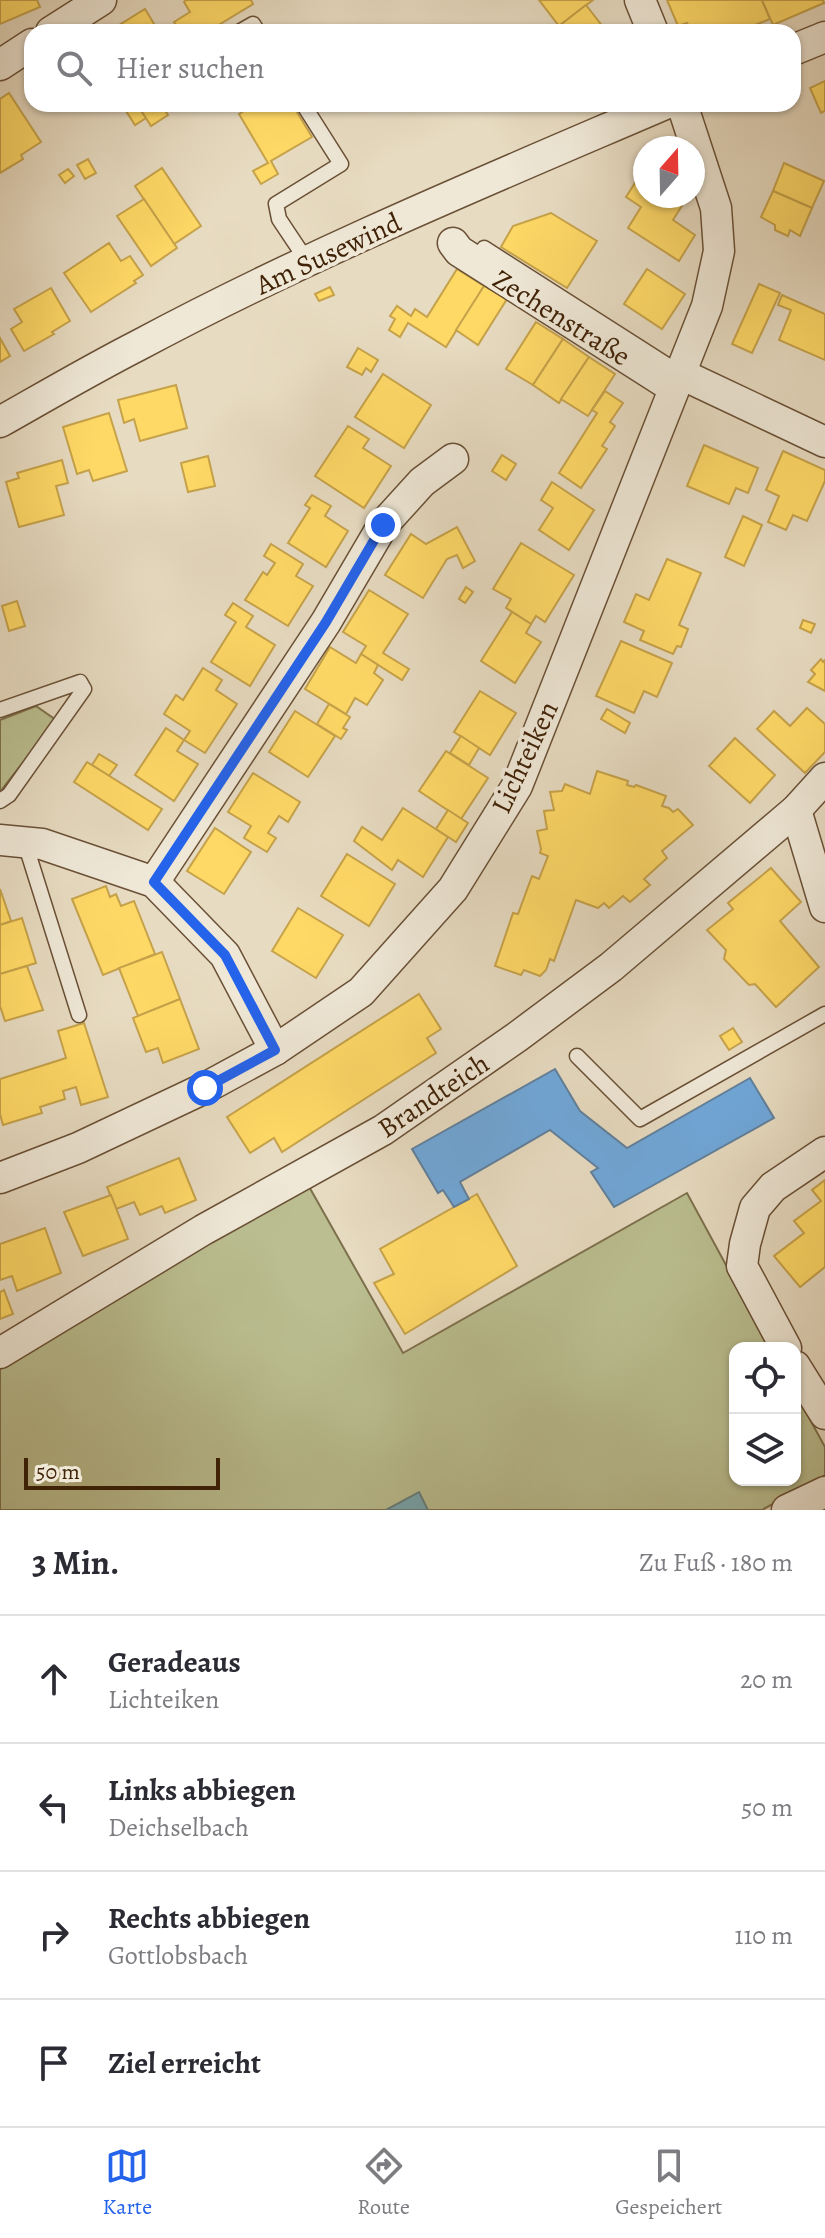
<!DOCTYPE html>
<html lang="de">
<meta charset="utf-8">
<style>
body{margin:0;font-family:Alegreya,serif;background:#f7f7f7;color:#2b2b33}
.controls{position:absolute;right:24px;bottom:24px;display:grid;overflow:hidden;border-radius:16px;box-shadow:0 2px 6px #0004}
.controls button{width:72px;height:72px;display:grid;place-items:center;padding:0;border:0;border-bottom:2px solid #e1e1e2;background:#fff;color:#2b2b33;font:40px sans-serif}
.compass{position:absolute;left:633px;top:136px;width:72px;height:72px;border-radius:50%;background:#fff;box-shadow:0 2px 6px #0004;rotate:20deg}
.scale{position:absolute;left:24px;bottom:20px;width:196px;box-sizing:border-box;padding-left:8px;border:4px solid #402207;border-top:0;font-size:22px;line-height:28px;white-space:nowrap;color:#402207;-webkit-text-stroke:6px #efe8d7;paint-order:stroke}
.stop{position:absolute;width:24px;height:24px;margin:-18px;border:6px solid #2563eb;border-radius:50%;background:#fff}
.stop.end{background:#2563eb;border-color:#fff;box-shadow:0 2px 8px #0008}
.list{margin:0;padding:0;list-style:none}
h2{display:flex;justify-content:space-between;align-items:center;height:104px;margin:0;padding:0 32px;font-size:34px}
h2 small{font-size:26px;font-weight:400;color:#7c7c81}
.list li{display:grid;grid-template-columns:52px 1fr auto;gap:24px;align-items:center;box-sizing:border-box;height:128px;padding:0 32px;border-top:2px solid #e1e1e2}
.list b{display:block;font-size:30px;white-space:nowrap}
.list p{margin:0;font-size:26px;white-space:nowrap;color:#7c7c81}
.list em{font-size:26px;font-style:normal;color:#7c7c81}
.icon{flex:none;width:44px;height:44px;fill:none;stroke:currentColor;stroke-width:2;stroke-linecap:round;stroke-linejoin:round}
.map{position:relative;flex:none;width:825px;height:1510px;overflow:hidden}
.search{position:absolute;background:#fff;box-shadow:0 2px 6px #0004;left:24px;right:24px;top:24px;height:88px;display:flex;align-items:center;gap:20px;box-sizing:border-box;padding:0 28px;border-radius:24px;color:#7c7c81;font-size:30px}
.sheet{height:616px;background:#fff}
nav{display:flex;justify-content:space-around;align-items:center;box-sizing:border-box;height:112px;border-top:2px solid #e1e1e2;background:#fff;font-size:22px;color:#7c7c81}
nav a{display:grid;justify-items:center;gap:4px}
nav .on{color:#2563eb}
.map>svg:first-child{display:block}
.green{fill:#babe90;stroke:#7d704c;stroke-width:2}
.homes{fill:#ffd966;stroke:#c6a24a;stroke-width:2}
.schools{fill:#6fa8dc;stroke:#61809c;stroke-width:2}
.public{fill:#76a5af;stroke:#667e7d;stroke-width:2}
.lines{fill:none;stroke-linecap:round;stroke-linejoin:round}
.lane-casing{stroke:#6a5036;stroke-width:17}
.street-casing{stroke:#6a5036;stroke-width:33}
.lane{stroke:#efe8d7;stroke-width:14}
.street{stroke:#efe8d7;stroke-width:30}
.route{stroke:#2563eb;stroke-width:10}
.labels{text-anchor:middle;stroke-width:8;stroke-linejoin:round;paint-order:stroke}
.street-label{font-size:28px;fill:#402207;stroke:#efe8d7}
</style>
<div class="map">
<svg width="825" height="1510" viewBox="0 0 825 1510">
<rect width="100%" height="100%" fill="#e7dbc1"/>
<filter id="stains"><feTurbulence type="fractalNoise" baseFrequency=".0025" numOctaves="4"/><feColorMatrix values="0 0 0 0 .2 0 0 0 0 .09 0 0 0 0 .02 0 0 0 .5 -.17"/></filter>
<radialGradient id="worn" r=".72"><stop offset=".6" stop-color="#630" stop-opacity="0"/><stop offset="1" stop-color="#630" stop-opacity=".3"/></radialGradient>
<g class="green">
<polygon points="36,706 56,720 0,792 0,720"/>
<polygon points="307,1183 403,1353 687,1193 771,1348 735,1348 735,1480 795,1480 795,1392 825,1447 825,1475 762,1510 0,1510 0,1363"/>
</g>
<g class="homes">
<polygon points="0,0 37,0 40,7 0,24"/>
<polygon points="186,0 251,0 253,4 207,32 175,32 179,30 174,22 190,12 184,2"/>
<polygon points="539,0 593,0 559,26"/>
<polygon points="667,0 762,0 770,19 738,32 692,32 687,23 678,26"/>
<polygon points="762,0 823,0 824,3 773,25"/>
<polygon points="586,5 607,32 551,32 559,26"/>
<polygon points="145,9 159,32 108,32"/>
<polygon points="825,81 825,111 821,113 810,88"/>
<polygon points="9,93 41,142 21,155 23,159 0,173 0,99"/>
<polygon points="137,104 146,118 135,125 126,111"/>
<polygon points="137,104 156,104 157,107 161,104 168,115 151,126"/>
<polygon points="255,104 292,104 312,137 271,161 278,174 261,184 253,171 268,163 239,114"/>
<polygon points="88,159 96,173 85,179 77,165"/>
<polygon points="784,163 824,181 812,208 773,191"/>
<polygon points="162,168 201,226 174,244 135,186"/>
<polygon points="68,169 74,176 65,183 59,175"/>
<polygon points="645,176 645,196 688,196 673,220 695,235 679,261 628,228 641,207 626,197 638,178 642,180"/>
<polygon points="773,191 812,208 800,236 790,230 788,236 775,230 775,225 761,217"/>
<polygon points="144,199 177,248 151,266 117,216"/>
<polygon points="551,213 597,241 567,288 501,247 513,226"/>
<polygon points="109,243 121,261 130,256 143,275 134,281 136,283 91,312 64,273"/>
<polygon points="457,269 484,286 446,347 408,323 400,337 389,330 395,319 390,316 397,306 411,316 415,309 427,317"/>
<polygon points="647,269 685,294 662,329 624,304"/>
<polygon points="759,284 780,293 752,353 732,344"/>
<polygon points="484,286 507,299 478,345 456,330"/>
<polygon points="330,287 334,295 319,301 315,294"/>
<polygon points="51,288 70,321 52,332 54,334 24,351 11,329 22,322 14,309"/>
<polygon points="782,295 825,314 825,360 779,340 791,310 778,305"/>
<polygon points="536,322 563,339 533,385 506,369"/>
<polygon points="0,338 10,356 0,362"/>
<polygon points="563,339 589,357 559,403 533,385"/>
<polygon points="358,348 378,360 371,372 366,368 362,375 347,367"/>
<polygon points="589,357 615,374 588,416 561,399"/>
<polygon points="383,374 431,405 404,448 355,417"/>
<polygon points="176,385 187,428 140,441 134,419 124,423 118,400"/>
<polygon points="605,391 623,403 610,422 615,426 602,446 607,449 581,488 559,473 597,413 592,410"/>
<polygon points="109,413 127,471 93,481 89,470 77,474 63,427"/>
<polygon points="348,426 369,439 363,448 391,466 364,508 315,476"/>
<polygon points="704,445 758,468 748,493 736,488 729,504 687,486"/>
<polygon points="783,451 825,470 825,481 807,521 793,515 786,530 768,522 779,496 766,490"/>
<polygon points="502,455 516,464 506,480 492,471"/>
<polygon points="208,456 215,486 188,492 181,463"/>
<polygon points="62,460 68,483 56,486 64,515 19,527 6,482 19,478 17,473"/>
<polygon points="552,482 594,510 569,550 539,530 553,508 541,500"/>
<polygon points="312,495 331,506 325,516 348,531 326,567 288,543 310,508 305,505"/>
<polygon points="743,516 762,525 744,566 725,557"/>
<polygon points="457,527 475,561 463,568 457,555 447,559 423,598 385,575 411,534 426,544"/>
<polygon points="521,543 574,575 545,622 536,616 531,624 506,608 511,599 493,589"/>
<polygon points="271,544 303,564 296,576 313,586 288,626 245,600 263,572 267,575 275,563 264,556"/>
<polygon points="667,559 701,573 679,625 688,629 681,647 677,646 673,654 640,640 644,631 624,622 636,594 649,600"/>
<polygon points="466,587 473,592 465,603 459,599"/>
<polygon points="369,590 408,614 383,653 409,669 402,680 361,654 366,646 343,632"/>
<polygon points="17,601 25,626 9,631 2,606"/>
<polygon points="233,603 253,616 246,627 275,645 250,686 211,662 236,622 225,615"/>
<polygon points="512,612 531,624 526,633 541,642 515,683 481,661"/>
<polygon points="803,620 815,624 811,633 800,628"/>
<polygon points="621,641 672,663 657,697 644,691 634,713 596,696"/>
<polygon points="330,647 356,663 361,654 378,665 374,673 383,680 367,705 355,698 346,714 305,689"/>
<polygon points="821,659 823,662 825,660 825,691 808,682 815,674 811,670"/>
<polygon points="203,668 222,680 216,690 237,704 205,753 184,740 190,731 164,714 176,695 183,700"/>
<polygon points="480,691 516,713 490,755 454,732"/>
<polygon points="329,704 350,717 343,728 347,730 341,739 317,724"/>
<polygon points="807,708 825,724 825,752 805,773 757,729 774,711 790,726"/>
<polygon points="607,709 630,723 625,733 601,719"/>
<polygon points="295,711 335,736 308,777 269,752"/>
<polygon points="166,728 184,740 177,751 198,764 174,801 135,775"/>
<polygon points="461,736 479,748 469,765 450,753"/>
<polygon points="735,738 775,775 750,803 709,766"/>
<polygon points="446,751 488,778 461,819 419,791"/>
<polygon points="99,754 117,765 109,776 92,765"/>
<polygon points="87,762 162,809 148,830 74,782"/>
<polygon points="597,771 628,781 627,785 634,787 636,785 666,796 662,806 669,808 673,812 678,809 693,825 662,851 667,858 644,879 650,885 630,902 623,896 609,908 604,903 598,908 576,900 554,961 550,959 546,970 540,976 524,970 521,975 495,966 513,913 518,914 532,876 539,879 548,856 540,853 541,849 537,831 547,829 544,811 554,810 550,792 562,791 565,784 590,794"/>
<polygon points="253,773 300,802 288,822 279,816 268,833 276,838 267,852 244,838 251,826 228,812"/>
<polygon points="403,808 448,837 423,877 398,860 392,870 354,841 362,827 382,840"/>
<polygon points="448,810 468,823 456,842 436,829"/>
<polygon points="215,828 251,852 224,894 187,871"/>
<polygon points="347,854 395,884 369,926 321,896"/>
<polygon points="771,868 801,902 780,921 819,967 776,1007 755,984 749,985 724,959 726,950 707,930 733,909 728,903"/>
<polygon points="106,886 110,897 116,894 121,906 134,901 155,954 103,975 72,899"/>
<polygon points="0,889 11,921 0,925"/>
<polygon points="298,908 343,935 316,978 272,951"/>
<polygon points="22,918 36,963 0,974 0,925"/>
<polygon points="162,952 180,999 138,1016 119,968"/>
<polygon points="27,966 43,1010 5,1021 0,1006 0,974"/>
<polygon points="419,994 441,1029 427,1038 436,1053 282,1152 274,1138 250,1153 227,1117"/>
<polygon points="180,999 199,1049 163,1063 158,1048 146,1052 133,1018"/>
<polygon points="84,1023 108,1097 81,1105 76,1087 63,1091 65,1099 40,1107 42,1113 3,1125 0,1114 0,1079 66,1058 58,1031"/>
<polygon points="733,1028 742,1042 729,1050 720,1036"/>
<polygon points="179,1158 196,1200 165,1213 162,1206 140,1215 134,1202 116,1209 107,1187"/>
<polygon points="825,1180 825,1267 800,1287 774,1256 804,1233 794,1221 821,1201 812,1190"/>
<polygon points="477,1194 517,1266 405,1334 374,1283 394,1274 380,1249"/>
<polygon points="111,1195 128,1239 83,1256 64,1212"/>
<polygon points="45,1228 61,1273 17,1291 12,1276 0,1280 0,1244"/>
<polygon points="4,1290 13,1314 0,1319 0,1292"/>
</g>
<polygon class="schools" points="555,1069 580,1111 627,1148 750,1078 774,1118 614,1207 591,1172 598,1168 550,1130 460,1182 469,1199 454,1207 443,1190 438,1193 412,1149"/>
<polygon class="public" points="419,1492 428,1510 386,1510"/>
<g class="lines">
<defs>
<g id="lane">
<polyline points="239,32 253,24 258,32"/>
<polyline points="303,104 341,164 276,204 279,219 307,261"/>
<polyline points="484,248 681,374"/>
<polyline points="0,710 80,682 84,689 9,795 0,801"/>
<polyline points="25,843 79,1015"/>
<polyline points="577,1056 640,1119 825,1014"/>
</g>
<g id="street">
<polyline points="640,0 653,32"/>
<polyline points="51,32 101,0"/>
<polyline points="793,50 825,37"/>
<polyline points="0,65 32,44"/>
<polyline points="453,243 459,251 674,388"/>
<polyline points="681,374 825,442"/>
<path d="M0,422C46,396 92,369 139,345C309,254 488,180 665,104"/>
<polyline points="796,810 825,907"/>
<polyline points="0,840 42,844 154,882 225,955 275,1050"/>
<polyline points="154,882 326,622 383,525 422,482 453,459"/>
<polyline points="0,1178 78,1148 205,1088 275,1050 361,992 453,889 517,786 707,306 719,251 716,208 682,104"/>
<polyline points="786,1348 742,1266 745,1244 755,1208 773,1187 825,1152"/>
<polyline points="0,1353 203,1230 383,1130 517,1037 611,967 796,810 825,778"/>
<polyline points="795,1366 825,1414"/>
<polyline points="787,1510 825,1492"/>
</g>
</defs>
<use href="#lane" class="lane-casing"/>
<use href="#street" class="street-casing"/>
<use href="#lane" class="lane"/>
<use href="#street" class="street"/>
</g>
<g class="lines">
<polyline class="route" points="205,1088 275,1050 225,955 154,882 326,622 383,525"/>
</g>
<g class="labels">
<g class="street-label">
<text transform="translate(328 253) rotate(-25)" y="10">Am Susewind</text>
<text transform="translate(562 317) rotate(32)" y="10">Zechenstraße</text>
<text transform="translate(524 757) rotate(-65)" y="10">Lichteiken</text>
<text transform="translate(433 1095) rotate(-34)" y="10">Brandteich</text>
</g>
</g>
<rect width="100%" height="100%" filter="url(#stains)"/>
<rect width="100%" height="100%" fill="url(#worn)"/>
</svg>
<div class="controls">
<button><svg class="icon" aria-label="locate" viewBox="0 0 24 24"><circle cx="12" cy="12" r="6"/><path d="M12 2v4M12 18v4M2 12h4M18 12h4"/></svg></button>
<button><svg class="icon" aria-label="layers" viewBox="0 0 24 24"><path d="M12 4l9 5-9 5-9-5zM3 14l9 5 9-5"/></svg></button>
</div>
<svg class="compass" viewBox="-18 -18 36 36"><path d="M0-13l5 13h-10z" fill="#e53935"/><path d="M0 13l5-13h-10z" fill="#7c7c81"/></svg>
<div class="scale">50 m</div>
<div class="stop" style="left:205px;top:1088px"></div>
<div class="stop end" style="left:383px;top:525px"></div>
<div class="search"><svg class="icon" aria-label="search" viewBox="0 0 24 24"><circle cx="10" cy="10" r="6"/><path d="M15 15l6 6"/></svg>Hier suchen</div>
</div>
<section class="sheet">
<h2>3 Min.<small>Zu Fuß · 180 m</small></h2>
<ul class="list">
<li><svg class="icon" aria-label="ahead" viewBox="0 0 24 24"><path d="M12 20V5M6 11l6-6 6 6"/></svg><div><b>Geradeaus</b><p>Lichteiken</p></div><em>20 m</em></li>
<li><svg class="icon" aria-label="left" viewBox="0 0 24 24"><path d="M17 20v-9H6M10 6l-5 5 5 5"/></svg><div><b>Links abbiegen</b><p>Deichselbach</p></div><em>50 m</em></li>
<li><svg class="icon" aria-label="right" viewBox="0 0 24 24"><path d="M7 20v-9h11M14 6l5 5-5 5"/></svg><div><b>Rechts abbiegen</b><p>Gottlobsbach</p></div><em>110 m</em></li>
<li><svg class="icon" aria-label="arrive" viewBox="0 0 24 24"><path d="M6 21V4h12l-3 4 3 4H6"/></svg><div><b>Ziel erreicht</b></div></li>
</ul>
</section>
<nav>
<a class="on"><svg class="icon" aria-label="map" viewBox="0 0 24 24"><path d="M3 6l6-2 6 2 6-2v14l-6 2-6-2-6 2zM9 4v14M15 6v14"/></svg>Karte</a>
<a><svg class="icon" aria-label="directions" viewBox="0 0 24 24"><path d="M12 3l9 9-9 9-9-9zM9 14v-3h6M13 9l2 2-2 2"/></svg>Route</a>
<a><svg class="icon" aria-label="saved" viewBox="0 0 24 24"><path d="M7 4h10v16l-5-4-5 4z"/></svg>Gespeichert</a>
</nav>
